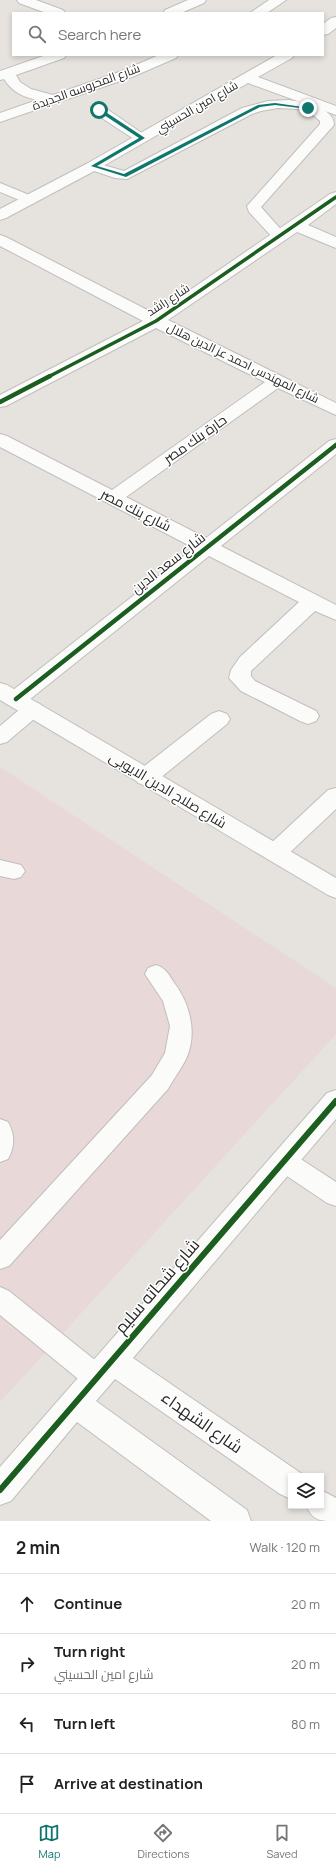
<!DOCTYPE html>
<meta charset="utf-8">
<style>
body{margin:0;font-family:Manrope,Cairo,sans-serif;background:#f6f6f6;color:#222}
.controls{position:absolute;right:12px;bottom:12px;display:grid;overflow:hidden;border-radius:0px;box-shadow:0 2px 6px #0003}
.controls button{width:36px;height:36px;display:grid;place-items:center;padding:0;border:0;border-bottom:1px solid #e0e0e0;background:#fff;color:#222;font:20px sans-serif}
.stop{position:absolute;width:12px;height:12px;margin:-9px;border:3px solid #0f766e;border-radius:50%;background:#fff}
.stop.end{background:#0f766e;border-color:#fff;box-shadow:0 1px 4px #0008}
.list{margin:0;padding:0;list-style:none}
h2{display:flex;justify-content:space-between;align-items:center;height:52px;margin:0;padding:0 16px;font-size:17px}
h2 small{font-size:13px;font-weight:400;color:#767676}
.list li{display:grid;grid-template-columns:26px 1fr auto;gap:12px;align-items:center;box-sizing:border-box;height:60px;padding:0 16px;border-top:1px solid #e0e0e0}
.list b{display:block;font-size:15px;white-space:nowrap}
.list p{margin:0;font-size:13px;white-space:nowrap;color:#767676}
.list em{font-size:13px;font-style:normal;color:#767676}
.icon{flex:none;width:22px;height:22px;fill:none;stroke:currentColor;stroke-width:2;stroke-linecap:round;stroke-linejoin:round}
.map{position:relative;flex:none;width:336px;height:1521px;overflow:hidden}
.search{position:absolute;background:#fff;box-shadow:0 2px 6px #0003;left:12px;right:12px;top:12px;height:44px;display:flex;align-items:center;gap:10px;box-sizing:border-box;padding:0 14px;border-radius:0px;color:#767676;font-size:15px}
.sheet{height:292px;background:#fff}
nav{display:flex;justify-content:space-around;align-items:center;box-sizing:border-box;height:56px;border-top:1px solid #e0e0e0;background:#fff;font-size:11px;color:#767676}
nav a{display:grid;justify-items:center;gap:2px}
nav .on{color:#0f766e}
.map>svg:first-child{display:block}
.medical{fill:#e8d8d7}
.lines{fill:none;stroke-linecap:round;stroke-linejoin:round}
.service-casing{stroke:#c0bebf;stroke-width:2}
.minor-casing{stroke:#c0bebf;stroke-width:2}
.tertiary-casing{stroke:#c0bebf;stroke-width:2}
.secondary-casing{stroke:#c0bebf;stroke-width:2}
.service{fill:#fbfbfa;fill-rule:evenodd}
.minor{fill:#fbfbfa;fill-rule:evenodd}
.tertiary{fill:#fbfbfa;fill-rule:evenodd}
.secondary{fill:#fbfbfa;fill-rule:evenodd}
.cycleway-far2-casing{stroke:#fff;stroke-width:5.5}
.cycleway-far1-casing{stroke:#fff;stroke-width:7}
.cycleway-casing{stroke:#fff;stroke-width:8}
.cycleway-far2{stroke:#1b5e20;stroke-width:3.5}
.cycleway-far1{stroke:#1b5e20;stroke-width:4.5}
.cycleway{stroke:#1b5e20;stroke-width:6}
.route{fill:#0f766e}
.labels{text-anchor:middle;stroke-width:3;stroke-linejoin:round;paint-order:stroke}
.far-street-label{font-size:12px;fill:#282828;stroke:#fff}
.street-label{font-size:14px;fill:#282828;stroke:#fff}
.near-street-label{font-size:17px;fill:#282828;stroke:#fff}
</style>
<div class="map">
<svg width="336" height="1521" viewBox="0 0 336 1521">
<rect width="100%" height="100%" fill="#e6e2de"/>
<polygon class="medical" points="0,767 336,988 336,1034 0,1402"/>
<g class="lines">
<defs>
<g id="service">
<path d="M289,100C303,102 334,107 334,125L261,207L285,234L287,237L285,240H275L249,212L247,206L320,124V121L314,116L298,109L278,108L261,111L252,114L127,179L115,178L88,169L86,166L88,163L93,162L124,171L242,108L268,101Z"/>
<polygon points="99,106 104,107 149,138 147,141 137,141 94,113 92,110 94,107"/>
<polygon points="0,183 34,197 36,200 34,203 29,204 0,192"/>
<polygon points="33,702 40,704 43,709 40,714 7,742 0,744 0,726 26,704"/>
<polygon points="0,860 21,865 25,871 21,877 14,879 0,876"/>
<path d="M156,965C166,968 169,975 175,984C190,1004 197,1033 187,1057C182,1068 174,1078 168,1089L9,1266L0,1269V1240L152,1075L165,1053L170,1026L163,1001L145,974L148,968Z"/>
<path d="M0,1119L8,1122C15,1135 15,1146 8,1159L0,1162Z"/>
<polygon points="284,1151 293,1154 336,1182 336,1206 327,1203 275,1168 272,1161 275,1154"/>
<polygon points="0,1287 9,1291 106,1369 110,1378 106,1387 97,1390 88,1387 0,1315"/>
</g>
<g id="minor">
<polygon points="17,0 36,0 63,10 65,13 46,13 19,3"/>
<polygon points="336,17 336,28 328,34 323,35 323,24 331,18"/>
<polygon points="277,55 294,55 292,58 258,77 336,106 336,115 248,83 98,169 6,218 0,220 0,209 88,163"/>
<polygon points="336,192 336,204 308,225 336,237 336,248 297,232 168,320 336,403 336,415 278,388 126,497 206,538 329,441 336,439 336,454 221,546 336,605 336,620 315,611 251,671 251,676 255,681 316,711 319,716 316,721 308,724 300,721 241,691 229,678 231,670 240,657 299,602 209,556 24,704 16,706 8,704 5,699 8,694 194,548 0,447 0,434 7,436 112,490 265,382 156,328 6,406 0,407 0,395 143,321 0,246 0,235 6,237 155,314 330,194"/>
<polygon points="219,711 227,714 230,719 227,724 154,783 146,785 138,783 135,777 138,771 211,714"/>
<polygon points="336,788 336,809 283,859 275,862 267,859 263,853 267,847 328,790"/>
</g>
<g id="tertiary">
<polygon points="0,683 7,685 336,878 336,898 328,895 0,700"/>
<polygon points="336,1090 336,1119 133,1358 302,1474 303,1476 291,1476 291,1499 280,1494 115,1379 96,1401 247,1510 251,1521 211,1521 77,1422 11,1501 0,1505 0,1467 327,1093"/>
<path d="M321,1490L336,1498V1521C319,1521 314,1521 306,1506H321Z"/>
</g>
<g id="secondary">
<polygon points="188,0 206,0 204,3 181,13 163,13 165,10"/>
<polygon points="269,0 286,0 267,13 250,13"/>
<path d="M46,55H66L64,58L16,75L20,82L31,89L53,95L122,71L159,55H178L176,58L132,77L0,122V113L37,100C23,97 12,92 4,79L0,80V71Z"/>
</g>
</defs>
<use href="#service" class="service-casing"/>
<use href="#minor" class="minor-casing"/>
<use href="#tertiary" class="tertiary-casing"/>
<use href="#secondary" class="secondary-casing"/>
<use href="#service" class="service"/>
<use href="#minor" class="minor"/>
<use href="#tertiary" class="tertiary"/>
<use href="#secondary" class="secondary"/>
<defs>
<polyline id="cycleway-far2" points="48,377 156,321 336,197"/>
<g id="cycleway-far1">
<polyline points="0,402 50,376"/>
<polyline points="16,699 336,445"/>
</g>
<polyline id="cycleway" points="0,1490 336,1101"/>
</defs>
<use href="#cycleway-far2" class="cycleway-far2-casing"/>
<use href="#cycleway-far1" class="cycleway-far1-casing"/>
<use href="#cycleway" class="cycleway-casing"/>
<use href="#cycleway-far2" class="cycleway-far2"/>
<use href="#cycleway-far1" class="cycleway-far1"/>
<use href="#cycleway" class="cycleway"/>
</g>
<polygon class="route" points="275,103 310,108 308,109 275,105 260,107 126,177 91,166 139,138 98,111 98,109 101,109 145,138 97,166 124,174 258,105"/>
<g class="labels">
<g class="far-street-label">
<text transform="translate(86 87) rotate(-20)" y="4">شارع المحروسه الجديدة</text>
<text transform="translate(197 107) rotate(-30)" y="4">شارع امين الحسيني</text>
<text transform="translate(168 300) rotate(-33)" y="4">شارع راشد</text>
<text transform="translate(243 363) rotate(26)" y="4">شارع المهندس احمد عز الدين هلال</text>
</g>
<g class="street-label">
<text transform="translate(195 439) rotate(-35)" y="5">حارة بنك مصر</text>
<text transform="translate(136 510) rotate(27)" y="5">شارع بنك مصر</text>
<text transform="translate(168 563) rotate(-38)" y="5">شارع سعد الدين</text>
<text transform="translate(168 790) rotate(31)" y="5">شارع صلاح الدين الايوبى</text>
</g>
<g class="near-street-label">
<text transform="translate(157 1286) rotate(-49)" y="6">شارع شحاته سليم</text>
<text transform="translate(202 1422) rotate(35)" y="6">شارع الشهداء</text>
</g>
</g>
</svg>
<div class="controls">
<button><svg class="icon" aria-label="layers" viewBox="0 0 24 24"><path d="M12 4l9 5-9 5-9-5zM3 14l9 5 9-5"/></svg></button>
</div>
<div class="stop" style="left:99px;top:110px"></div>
<div class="stop end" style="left:308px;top:108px"></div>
<div class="search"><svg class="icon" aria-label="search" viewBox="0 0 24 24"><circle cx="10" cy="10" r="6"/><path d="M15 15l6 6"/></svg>Search here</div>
</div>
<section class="sheet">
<h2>2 min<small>Walk · 120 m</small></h2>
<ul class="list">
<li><svg class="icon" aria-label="ahead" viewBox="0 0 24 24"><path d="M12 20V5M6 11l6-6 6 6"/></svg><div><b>Continue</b></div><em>20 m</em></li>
<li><svg class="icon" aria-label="right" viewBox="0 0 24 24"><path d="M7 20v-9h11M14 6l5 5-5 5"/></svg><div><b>Turn right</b><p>شارع امين الحسيني</p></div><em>20 m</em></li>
<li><svg class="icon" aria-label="left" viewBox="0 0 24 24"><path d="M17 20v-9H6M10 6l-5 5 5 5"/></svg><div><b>Turn left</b></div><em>80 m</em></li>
<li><svg class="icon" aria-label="arrive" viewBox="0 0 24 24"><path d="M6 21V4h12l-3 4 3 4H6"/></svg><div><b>Arrive at destination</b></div></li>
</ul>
</section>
<nav>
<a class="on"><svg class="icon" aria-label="map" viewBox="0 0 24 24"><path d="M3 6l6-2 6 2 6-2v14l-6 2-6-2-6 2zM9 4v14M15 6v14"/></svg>Map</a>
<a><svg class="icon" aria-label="directions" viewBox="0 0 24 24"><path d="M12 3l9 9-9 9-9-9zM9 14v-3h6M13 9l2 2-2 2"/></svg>Directions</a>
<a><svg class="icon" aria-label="saved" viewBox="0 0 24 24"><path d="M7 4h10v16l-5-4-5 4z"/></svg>Saved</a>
</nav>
